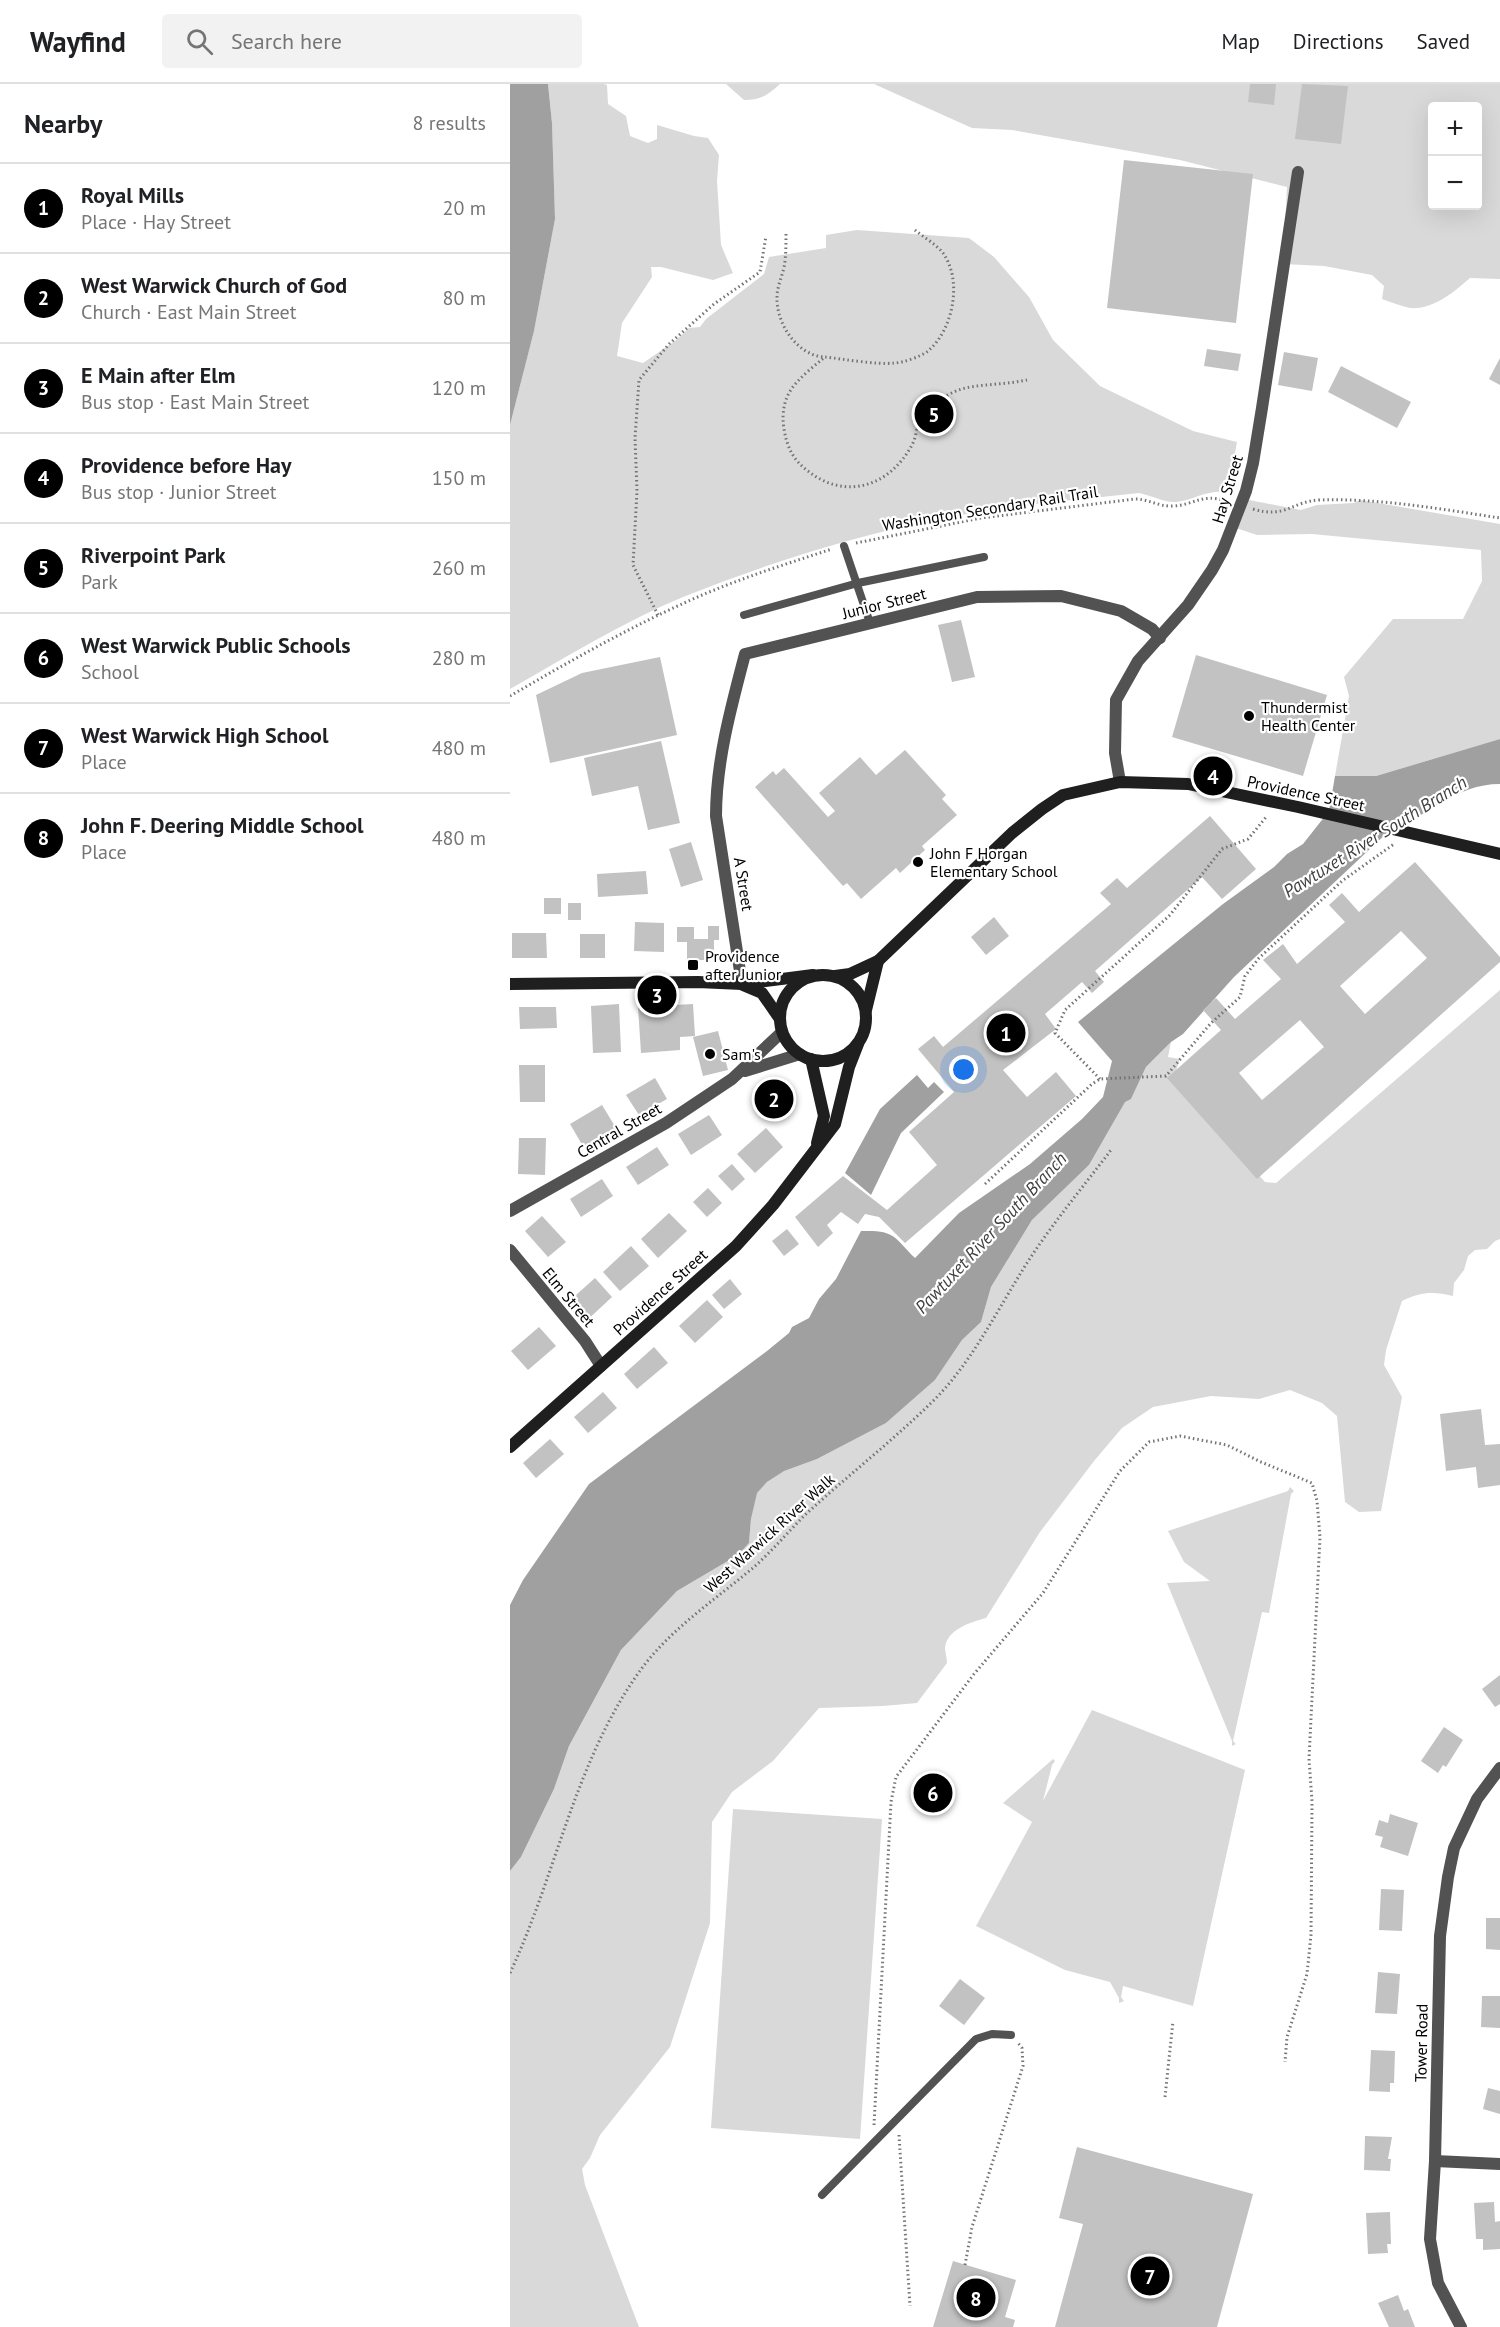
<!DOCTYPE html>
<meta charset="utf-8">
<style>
body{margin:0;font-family:"PT Sans",sans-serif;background:#f2f2f2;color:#202124}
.controls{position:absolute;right:18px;top:18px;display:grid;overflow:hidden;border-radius:6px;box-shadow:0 6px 24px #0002}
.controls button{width:54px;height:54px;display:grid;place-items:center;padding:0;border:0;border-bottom:2px solid #e0e0e0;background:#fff;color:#202124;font:30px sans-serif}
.you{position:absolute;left:454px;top:986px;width:21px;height:21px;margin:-15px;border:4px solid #fff;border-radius:50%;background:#1a73e8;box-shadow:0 0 0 9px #1a73e833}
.badge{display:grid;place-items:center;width:39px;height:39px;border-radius:50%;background:#000;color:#fff;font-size:20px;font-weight:700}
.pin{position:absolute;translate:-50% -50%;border:3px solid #fff;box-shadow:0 2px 6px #0006}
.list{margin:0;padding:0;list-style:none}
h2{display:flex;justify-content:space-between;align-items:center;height:78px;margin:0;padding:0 24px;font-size:26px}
h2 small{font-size:20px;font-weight:400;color:#757577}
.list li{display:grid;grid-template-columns:39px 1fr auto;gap:18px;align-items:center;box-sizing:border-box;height:90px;padding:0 24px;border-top:2px solid #e0e0e0}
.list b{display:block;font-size:22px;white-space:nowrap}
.list p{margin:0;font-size:20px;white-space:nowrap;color:#757577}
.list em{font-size:20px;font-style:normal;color:#757577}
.icon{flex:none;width:33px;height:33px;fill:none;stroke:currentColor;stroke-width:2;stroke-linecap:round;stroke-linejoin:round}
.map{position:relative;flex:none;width:990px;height:2243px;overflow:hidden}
header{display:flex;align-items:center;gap:36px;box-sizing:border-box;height:84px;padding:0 30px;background:#fff;border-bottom:2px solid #e0e0e0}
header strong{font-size:28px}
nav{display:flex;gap:33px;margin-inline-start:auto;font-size:21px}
.search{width:420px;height:54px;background:#f2f2f2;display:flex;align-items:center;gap:15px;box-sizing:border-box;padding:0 21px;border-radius:6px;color:#757577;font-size:22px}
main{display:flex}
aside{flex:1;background:#fff}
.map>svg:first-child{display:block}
.green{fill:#d9d9d9;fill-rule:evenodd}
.water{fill:#a0a0a0}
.building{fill:#c2c2c2;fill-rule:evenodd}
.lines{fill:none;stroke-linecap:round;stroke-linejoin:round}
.path{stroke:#747474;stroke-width:3;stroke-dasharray:1.5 3;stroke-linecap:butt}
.service{stroke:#525252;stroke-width:8}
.minor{stroke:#525252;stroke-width:12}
.secondary{stroke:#1f1f1f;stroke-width:12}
.poi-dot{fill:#000;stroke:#fff;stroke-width:2}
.labels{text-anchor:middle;stroke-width:4.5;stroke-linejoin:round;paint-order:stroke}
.street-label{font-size:16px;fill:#000;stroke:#fff}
.poi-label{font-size:16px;fill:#000;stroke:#fff;text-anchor:start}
.water-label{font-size:18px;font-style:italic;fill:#414141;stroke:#fff}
</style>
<header>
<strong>Wayfind</strong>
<div class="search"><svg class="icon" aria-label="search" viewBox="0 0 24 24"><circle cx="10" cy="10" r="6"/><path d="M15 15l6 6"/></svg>Search here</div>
<nav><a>Map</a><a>Directions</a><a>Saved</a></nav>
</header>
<main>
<aside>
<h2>Nearby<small>8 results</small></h2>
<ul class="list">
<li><span class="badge">1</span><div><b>Royal Mills</b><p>Place · Hay Street</p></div><em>20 m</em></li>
<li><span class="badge">2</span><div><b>West Warwick Church of God</b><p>Church · East Main Street</p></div><em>80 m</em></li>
<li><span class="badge">3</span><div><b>E Main after Elm</b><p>Bus stop · East Main Street</p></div><em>120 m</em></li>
<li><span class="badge">4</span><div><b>Providence before Hay</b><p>Bus stop · Junior Street</p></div><em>150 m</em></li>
<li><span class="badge">5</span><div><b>Riverpoint Park</b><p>Park</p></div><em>260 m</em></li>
<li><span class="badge">6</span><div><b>West Warwick Public Schools</b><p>School</p></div><em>280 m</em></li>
<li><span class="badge">7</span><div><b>West Warwick High School</b><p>Place</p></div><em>480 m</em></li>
<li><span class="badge">8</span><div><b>John F. Deering Middle School</b><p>Place</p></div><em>480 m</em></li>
</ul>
</aside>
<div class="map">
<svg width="990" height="2243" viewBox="0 0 990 2243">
<rect width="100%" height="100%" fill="#fff"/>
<g class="green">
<path d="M38,0H94L97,1L98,20L116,32L120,52L138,59L147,55V41L184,52L198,54L209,71L207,97L211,161L223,189L203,196L151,183H141L142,193L112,239L107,272L133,279L165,257L179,244L190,243L196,235L254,190L259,173L316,164V151L347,146L459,154L484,173L519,213L543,256L590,302L683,347L727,358L718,408C698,405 684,416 666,418C656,419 640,411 629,409C564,416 493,422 430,435C342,452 256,480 173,513C113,538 56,573 0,605V341L24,247L45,135L42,39Z"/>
<path d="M216,0H270C258,11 251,16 234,16Z"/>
<path d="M364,0H990V195L960,194C944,208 923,226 900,224C891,222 881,218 872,215L874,202L862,191L814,182L773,180L777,103L670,76L502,46L462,44ZM922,22H968V122H922Z"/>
<polygon points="734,415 791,426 807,421 844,419 850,416 990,440 990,655 866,692 825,692 839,612 834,593 883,535 953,535 972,497 971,466 802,450 747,451 723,443"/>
<path d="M990,906V1155L985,1157L977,1165L965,1166L958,1172L954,1186L944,1199L943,1212C923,1207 910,1208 892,1217L876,1266L874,1281L892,1313L871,1427L849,1428L835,1418L827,1332L812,1319L780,1306L749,1315L701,1312L643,1323L612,1344L584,1377L530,1448L476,1534C461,1538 437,1545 435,1564C435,1568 437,1574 437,1579L407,1619L373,1622L309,1624L263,1677L222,1708L202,1738L200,1839L160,1963L90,2051L80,2074L72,2085L75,2101L129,2243H0V1787L11,1773L44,1705L59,1662L111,1566L167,1507L228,1471L239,1459L241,1435L246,1409L257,1398L273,1387L307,1375L376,1339L425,1296L452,1256L471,1238L481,1203L522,1136L579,1081L615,1017L621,1015L636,983L661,958L658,973L670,975L666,987L679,1012L755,1098L766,1099Z"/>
<polygon points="780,1403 784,1407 781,1410 759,1529 752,1528 723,1657 726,1660 722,1662 722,1657 657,1499 700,1497 674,1478 658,1447 778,1407"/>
<polygon points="582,1626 735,1686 683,1922 613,1902 611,1913 614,1917 609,1919 609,1914 600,1898 555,1886 466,1842 522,1738 493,1719 543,1675 545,1677 542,1681 533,1717"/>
<polygon points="223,1725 372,1735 350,2055 201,2044"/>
</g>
<g class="water">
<polygon points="0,0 38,0 42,39 45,135 24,247 0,341"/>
<path d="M990,655V700C945,700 919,732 879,747L724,893L673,950L661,958L636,983L621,1015L615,1018L579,1081L522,1136L481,1203L471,1238L452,1256L425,1296L376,1339L307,1375L274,1387L257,1398L247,1409L241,1435L239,1459L228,1471L167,1507L111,1566L59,1662L44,1705L11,1773L0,1787V1521L13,1496L79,1400L257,1267L279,1249L282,1243L299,1234L309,1215L326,1195L351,1147C385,1146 383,1152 405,1174L449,1129L520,1080L572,1035L593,1013L602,977L568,938L713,820L764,783L777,770L793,760L819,727L825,692H866Z"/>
<polygon points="407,991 418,1004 424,998 434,1008 391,1049 361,1111 335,1089 370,1025"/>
</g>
<g class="building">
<polygon points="740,0 766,0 764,21 738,18"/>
<polygon points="792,0 838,2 831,60 785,55"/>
<polygon points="614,76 743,90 726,239 597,224"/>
<polygon points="697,265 731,270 728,287 694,282"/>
<polygon points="774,268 808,274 802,307 768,301"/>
<polygon points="990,274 990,301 979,295"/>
<polygon points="831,282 901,318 887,344 818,308"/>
<polygon points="451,536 465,593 442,598 428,541"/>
<polygon points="686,571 817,611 793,692 662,653"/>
<polygon points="150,573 167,651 40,679 26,611 72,589"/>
<polygon points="151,657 170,739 138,746 128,702 82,712 74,674"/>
<polygon points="395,666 436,711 432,715 447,731 412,762 415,766 390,789 386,784 351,815 337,799 333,802 245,703 263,687 266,691 274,684 318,733 325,727 309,709 350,673 366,691"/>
<polygon points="700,732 746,785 712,815 692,793 585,887 594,898 582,909 572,898 535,930 546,945 493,986 517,1013 546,988 566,1012 395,1159 369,1133 355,1130 348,1140 331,1128 317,1141 323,1149 308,1163 285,1133 333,1092 377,1126 427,1081 399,1048 444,1008 408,965 424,952 433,963 601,820 590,809 607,794 617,804"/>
<polygon points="181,758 193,796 171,803 159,765"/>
<path d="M905,778L990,873V878L747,1095L657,994L711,946L693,926L706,914L725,935L771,895L753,876L773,860L787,880L835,838L819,821L832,809L849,828ZM891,847L917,874L855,930L830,902ZM790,936L814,963L752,1016L729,989Z"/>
<polygon points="136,787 138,810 88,813 87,790"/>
<rect x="34" y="814" width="17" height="16"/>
<rect x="58" y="819" width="13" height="17"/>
<polygon points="484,833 499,852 476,871 461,853"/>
<polygon points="125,838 154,839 154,868 124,867"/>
<polygon points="198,842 209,842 209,856 204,856 204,876 177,876 177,858 167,858 167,843 184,843 184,855 198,855"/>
<polygon points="2,849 36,849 37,874 2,874"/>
<rect x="70" y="850" width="25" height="24"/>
<polygon points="109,920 111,968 83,969 81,922"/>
<polygon points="183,920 185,952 170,953 170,966 131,969 128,923"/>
<polygon points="9,923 46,923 47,944 10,945"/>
<polygon points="208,947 218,986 193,992 183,953"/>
<polygon points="9,981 35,981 35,1018 10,1018"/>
<polygon points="145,994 157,1015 129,1031 116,1011"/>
<polygon points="92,1021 106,1044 74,1064 60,1040"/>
<polygon points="199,1031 212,1051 181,1071 168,1050"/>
<polygon points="256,1044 273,1063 245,1089 227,1070"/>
<polygon points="9,1054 36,1054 35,1091 8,1090"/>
<polygon points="147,1063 159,1081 128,1101 116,1083"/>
<polygon points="222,1080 235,1095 222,1107 208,1092"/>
<polygon points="92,1095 103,1112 71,1133 60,1115"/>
<polygon points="198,1104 212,1119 197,1133 183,1118"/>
<polygon points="159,1129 177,1147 148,1174 131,1155"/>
<polygon points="32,1132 56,1158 38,1173 15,1147"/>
<polygon points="277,1145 289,1160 274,1172 262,1157"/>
<polygon points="121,1162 139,1182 110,1207 93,1188"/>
<polygon points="85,1194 102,1213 74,1239 56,1220"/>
<polygon points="220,1195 232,1210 214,1225 202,1211"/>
<polygon points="197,1216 213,1233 185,1259 169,1242"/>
<polygon points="29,1243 46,1262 18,1286 1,1267"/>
<polygon points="144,1263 158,1279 127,1305 114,1290"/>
<polygon points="93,1308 107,1324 78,1349 64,1333"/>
<polygon points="971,1325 975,1361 990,1360 990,1401 968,1404 966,1383 936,1387 930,1330"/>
<polygon points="40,1355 54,1370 26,1394 13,1379"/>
<polygon points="990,1591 990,1620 985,1623 972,1605"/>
<polygon points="934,1643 953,1656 936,1683 933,1681 928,1689 911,1677"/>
<polygon points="880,1730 908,1739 898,1772 870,1763 873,1753 865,1751 869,1736 878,1739"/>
<polygon points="871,1805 894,1806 892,1847 869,1846"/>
<polygon points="976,1834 990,1834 990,1866 976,1865"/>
<polygon points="868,1888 890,1890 887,1930 865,1929"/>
<polygon points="450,1895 475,1914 454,1941 429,1922"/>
<polygon points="972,1912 990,1912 990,1944 971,1943"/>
<polygon points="861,1966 885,1967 884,1999 880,1999 880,2008 859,2007"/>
<polygon points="978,2004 990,2007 990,2030 973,2025"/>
<polygon points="855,2052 882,2053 878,2075 881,2075 880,2087 854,2086"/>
<polygon points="567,2063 743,2110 707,2243 545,2243 573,2140 549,2134"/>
<polygon points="984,2118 985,2138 990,2137 990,2165 973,2166 973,2155 966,2155 964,2119"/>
<polygon points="880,2128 881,2160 877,2160 878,2169 858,2170 856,2129"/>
<polygon points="443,2177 506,2196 495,2233 505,2236 503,2243 423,2243"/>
<polygon points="888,2211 894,2227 898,2225 905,2243 879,2243 868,2219"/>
</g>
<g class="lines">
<g class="path">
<path d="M405,146C413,153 426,160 433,169C453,197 443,246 418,267C412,272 393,279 384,279C367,281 333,275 315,273C303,283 287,295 279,309C273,320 272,333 274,345C277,363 283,376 298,387C336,417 380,402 402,361C407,352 407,339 410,330C425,319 441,306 460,303C479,300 498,300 517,296"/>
<path d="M276,150C276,159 276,168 275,177C274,189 267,201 267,213C266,239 287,272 315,273"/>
<path d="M743,425C776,435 782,417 810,416C869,414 931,425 990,434"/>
<path d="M346,459L471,434L625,415C639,415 649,423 663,422C684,421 692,409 716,417"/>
<polyline points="148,531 123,481 127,407 125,354 129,296 159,260 204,220 250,188 256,152"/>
<path d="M0,612C60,577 120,543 183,515C228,495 276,480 322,465"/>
<polyline points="590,995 545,949 555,926 660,831 712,765 738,755 757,732"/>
<polyline points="475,1100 582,1000 590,995 656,992 701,939 730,913 735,892 749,874 832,797 884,760"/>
<path d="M0,1889C47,1789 65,1675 132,1584C162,1544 206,1515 244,1483C262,1467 278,1448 295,1431C336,1393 380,1359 420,1320C461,1281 487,1226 517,1179C542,1140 573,1103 601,1066"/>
<polyline points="655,2013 663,1937"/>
<polyline points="364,2041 381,1718 386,1693 464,1590 533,1509 610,1387 639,1358 670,1352 717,1361 751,1378 802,1399 807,1417 810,1453 799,1675 802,1717 801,1851 797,1890 777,1953 775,1978"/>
<polyline points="389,2051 400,2222"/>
<polyline points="455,2181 462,2143 513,1982 512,1964 508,1959"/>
</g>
<g class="service">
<polyline points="334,462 360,539"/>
<polyline points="234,531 348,499 474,473"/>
<polyline points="312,2111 466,1955 482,1950 501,1951"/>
</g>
<g class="minor">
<polyline points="610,698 605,669 606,616 628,577 678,521 702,486 713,466 736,407 743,379 752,324 788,88"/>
<path d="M232,900L206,732C206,678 221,623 235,570L467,513L551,512L611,527L642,545L650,554"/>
<polyline points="235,987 290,970"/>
<polyline points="0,1127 156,1039 222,995 272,948"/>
<polyline points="0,1166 75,1257 91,1282"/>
<polyline points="925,2077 990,2080"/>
<polyline points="951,2243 928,2199 920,2155 925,2077 930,1852 938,1793 944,1764 967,1715 990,1684"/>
</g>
<g class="secondary">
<circle cx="313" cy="934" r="43"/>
<polyline points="325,892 340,890 368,877 502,749 532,725 553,711 610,698 678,700 788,723 990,770"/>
<polyline points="0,900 188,898 232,900 303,891"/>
<polyline points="233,901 252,909 270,935"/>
<polyline points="356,926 368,877"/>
<polyline points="301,975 314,1032 307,1059"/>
<polyline points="0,1363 226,1162 263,1121 325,1040 339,983 348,960"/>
</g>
</g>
<g class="poi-dot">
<circle cx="739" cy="632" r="6"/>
<circle cx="408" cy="778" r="6"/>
<rect x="177" y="875" width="12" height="12" rx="3"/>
<circle cx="200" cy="970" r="6"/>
</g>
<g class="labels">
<g class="street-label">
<text transform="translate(717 405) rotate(-73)" y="6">Hay Street</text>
<text transform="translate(480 424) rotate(-9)" y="6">Washington Secondary Rail Trail</text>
<text transform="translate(374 519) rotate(-14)" y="6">Junior Street</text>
<text transform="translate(796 709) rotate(12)" y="6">Providence Street</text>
<text transform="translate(234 800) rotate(81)" y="6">A Street</text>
<text transform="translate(109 1046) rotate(-30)" y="6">Central Street</text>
<text transform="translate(150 1208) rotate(-42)" y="6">Providence Street</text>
<text transform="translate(59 1213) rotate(50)" y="6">Elm Street</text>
<text transform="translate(259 1449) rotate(-42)" y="6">West Warwick River Walk</text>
<text transform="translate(911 1959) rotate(-89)" y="6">Tower Road</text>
</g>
<g class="poi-label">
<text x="751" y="629">Thundermist<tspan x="751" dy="18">Health Center</tspan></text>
<text x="420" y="775">John F Horgan<tspan x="420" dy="18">Elementary School</tspan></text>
<text x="195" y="878">Providence<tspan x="195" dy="18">after Junior</tspan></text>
<text x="212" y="976">Sam's</text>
</g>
<g class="water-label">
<text transform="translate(865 753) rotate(-32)" y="6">Pawtuxet River South Branch</text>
<text transform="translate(481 1149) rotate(-47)" y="6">Pawtuxet River South Branch</text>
</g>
</g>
</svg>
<div class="controls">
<button>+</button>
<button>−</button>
</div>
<div class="you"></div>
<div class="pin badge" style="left:496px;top:949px">1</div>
<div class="pin badge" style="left:264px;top:1015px">2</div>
<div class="pin badge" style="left:147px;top:911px">3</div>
<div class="pin badge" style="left:703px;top:692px">4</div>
<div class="pin badge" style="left:424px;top:330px">5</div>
<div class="pin badge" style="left:423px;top:1709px">6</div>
<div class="pin badge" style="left:640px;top:2192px">7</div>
<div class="pin badge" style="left:466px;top:2214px">8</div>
</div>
</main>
